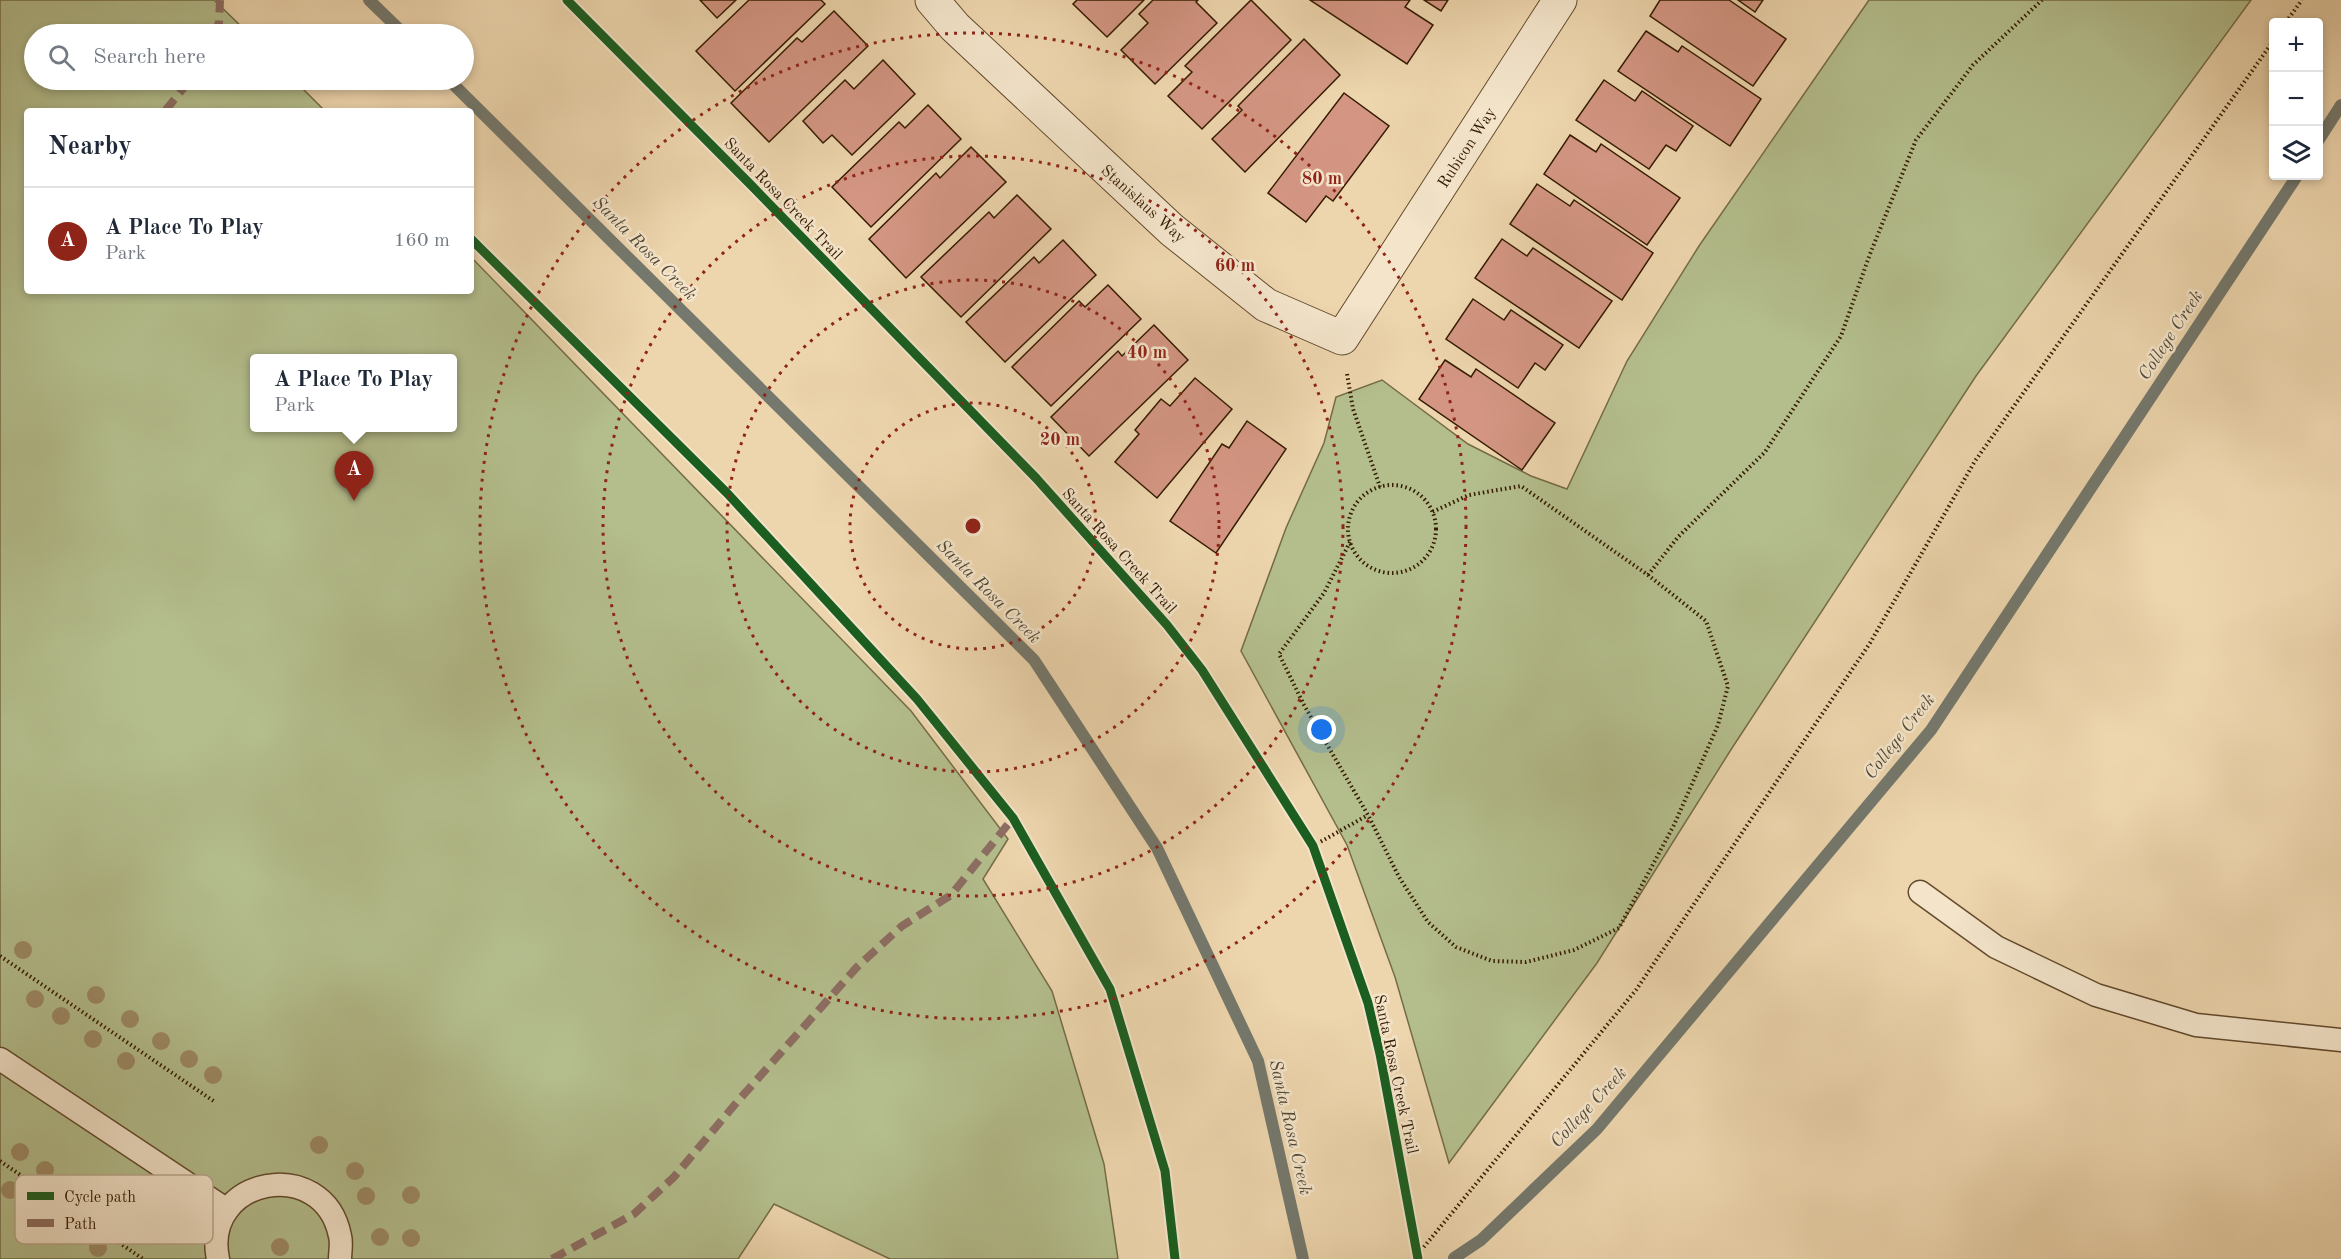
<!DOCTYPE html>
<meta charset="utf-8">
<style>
body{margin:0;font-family:"Old Standard TT",serif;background:#f6f6f7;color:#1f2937}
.controls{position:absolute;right:18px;top:18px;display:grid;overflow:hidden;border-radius:6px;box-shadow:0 3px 9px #0003}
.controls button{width:54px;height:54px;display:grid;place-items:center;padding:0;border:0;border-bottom:2px solid #e0e1e3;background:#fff;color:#1f2937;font:30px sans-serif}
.you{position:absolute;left:1322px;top:730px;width:21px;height:21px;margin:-15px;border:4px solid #fff;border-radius:50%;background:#1a73e8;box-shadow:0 0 0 9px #1a73e833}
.badge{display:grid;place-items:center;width:39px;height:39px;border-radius:50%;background:#8f2418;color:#fff;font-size:20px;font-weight:700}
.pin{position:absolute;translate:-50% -50px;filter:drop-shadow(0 2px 3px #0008)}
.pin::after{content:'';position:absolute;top:32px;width:21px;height:18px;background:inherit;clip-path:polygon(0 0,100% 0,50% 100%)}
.popup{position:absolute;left:250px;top:354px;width:207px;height:78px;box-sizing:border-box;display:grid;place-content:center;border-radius:6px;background:#fff;filter:drop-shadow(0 2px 4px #0005);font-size:20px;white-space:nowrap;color:#747a83}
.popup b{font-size:22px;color:#1f2937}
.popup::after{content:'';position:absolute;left:50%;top:100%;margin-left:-12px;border:12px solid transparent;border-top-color:#fff}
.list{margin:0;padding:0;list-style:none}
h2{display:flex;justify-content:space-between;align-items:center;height:78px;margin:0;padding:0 24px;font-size:26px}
h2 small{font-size:20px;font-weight:400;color:#747a83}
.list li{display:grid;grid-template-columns:39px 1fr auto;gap:18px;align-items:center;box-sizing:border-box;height:108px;padding:0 24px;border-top:2px solid #e0e1e3}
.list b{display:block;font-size:22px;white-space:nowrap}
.list p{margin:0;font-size:20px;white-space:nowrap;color:#747a83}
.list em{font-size:20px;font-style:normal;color:#747a83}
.icon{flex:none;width:33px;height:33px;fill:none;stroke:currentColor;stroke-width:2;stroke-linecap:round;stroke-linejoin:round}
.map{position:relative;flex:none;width:2341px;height:1259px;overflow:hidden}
.search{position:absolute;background:#fff;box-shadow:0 3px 9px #0003;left:24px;top:24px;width:450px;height:66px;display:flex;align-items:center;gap:15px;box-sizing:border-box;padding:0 21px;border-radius:33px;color:#747a83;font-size:22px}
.panel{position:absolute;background:#fff;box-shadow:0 3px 9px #0003;left:24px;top:108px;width:450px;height:186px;border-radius:6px}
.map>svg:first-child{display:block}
.green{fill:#b4be8d;stroke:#746c47;stroke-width:1.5;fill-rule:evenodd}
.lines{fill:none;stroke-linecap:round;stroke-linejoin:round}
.stream{stroke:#74786d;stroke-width:12}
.building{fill:#d49683;stroke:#351b01;stroke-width:1.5}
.service-casing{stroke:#634a2c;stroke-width:25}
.minor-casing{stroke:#634a2c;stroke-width:35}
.path{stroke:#351b01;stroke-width:4;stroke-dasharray:1.5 3;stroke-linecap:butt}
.service{stroke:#f3e4ca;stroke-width:22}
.minor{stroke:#f3e4ca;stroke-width:33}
.quiet{stroke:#8d6e63;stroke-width:8;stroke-dasharray:15 8;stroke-linecap:butt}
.cycleway-casing{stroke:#f3e4ca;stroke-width:13}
.cycleway{stroke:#1b5e20;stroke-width:9}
.tree{fill:#9d8a66}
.ring{fill:none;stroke:#8f2418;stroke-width:3;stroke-dasharray:3 6}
.labels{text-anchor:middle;stroke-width:5;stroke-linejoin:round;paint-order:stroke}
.street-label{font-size:16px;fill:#351b01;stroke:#f3e4ca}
.water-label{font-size:18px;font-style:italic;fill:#544a37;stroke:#f3e4ca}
.key{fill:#f3e4ca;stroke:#baa88e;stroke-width:1.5}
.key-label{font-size:16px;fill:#351b01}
.centre{fill:#8f2418;stroke:#f3e4ca;stroke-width:3}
.ring-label{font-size:18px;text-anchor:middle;font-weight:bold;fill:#8f2418;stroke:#f3e4ca;stroke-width:5;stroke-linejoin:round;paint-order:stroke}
</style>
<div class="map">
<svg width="2341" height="1259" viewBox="0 0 2341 1259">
<rect width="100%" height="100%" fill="#edd5ad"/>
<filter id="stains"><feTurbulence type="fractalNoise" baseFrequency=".00333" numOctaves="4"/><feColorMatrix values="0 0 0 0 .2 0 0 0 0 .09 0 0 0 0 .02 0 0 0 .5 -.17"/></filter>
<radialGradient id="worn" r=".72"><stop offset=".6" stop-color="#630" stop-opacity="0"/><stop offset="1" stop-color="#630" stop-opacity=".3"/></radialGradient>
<g class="green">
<path d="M0,0H214L249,34H34V80H294L325,111H27V291H471V257L911,711L1008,839L983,879L1052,991L1104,1164L1118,1259H890L774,1204L738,1259H0ZM255,358H453V428H255Z"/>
<polygon points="1869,0 2251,0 1976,376 1732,748 1597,963 1449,1163 1395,977 1347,845 1241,651 1286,528 1324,443 1336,397 1382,380 1468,444 1531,476 1567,489 1627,361 1699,246"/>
</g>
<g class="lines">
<g class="stream">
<polyline points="369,0 404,34"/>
<polyline points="449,80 1034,660 1157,848 1258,1061 1303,1259"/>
<polyline points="2318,141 2341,105"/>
<polyline points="1454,1258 1481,1240 1597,1129 1931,730 2297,176"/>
</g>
</g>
<g class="building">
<polygon points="700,0 736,0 717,18"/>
<polygon points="749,0 821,0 825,4 735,91 696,51"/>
<polygon points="1077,0 1144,0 1107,37 1073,4"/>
<polygon points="1153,0 1198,0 1196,2 1217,23 1155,84 1121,50 1148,23 1139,14"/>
<polygon points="1251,0 1291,40 1202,129 1168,96 1192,72 1185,66"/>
<polygon points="1310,0 1410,0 1405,7 1433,25 1407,64"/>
<polygon points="1424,0 1448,0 1441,11"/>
<polygon points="1660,0 1729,0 1786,39 1753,86 1650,16"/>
<polygon points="1738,0 1763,0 1755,12"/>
<polygon points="834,11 868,46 769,142 731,103 797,38 802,42"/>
<polygon points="1646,31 1678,52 1682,46 1761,99 1730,146 1618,71"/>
<polygon points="1304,39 1340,75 1245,172 1212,139 1242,110 1238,106"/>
<polygon points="883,60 915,94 852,155 832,135 823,143 803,121 845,80 854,89"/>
<polygon points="1604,80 1635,101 1642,91 1693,126 1676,151 1666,145 1649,169 1576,120"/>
<polygon points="1344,93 1389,126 1333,201 1326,196 1306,222 1268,193"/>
<polygon points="928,105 961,139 871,227 832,187 899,122 905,128"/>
<polygon points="1570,135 1596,152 1601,144 1680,198 1647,245 1544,174"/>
<polygon points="971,147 1006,182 906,278 869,239 936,173 940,178"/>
<polygon points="1537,184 1570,206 1574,200 1653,253 1622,300 1510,224"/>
<polygon points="1017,195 1051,229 961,317 921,277 989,212 994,218"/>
<polygon points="1502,239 1527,256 1533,248 1612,301 1579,348 1475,278"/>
<polygon points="1063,240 1096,275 1005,362 966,322 1034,257 1039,263"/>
<polygon points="1108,285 1141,319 1051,406 1012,367 1079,301 1085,307"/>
<polygon points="1473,299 1504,320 1511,310 1563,345 1545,370 1535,363 1518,388 1446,339"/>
<polygon points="1154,325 1188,360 1089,456 1051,417 1118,351 1122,356"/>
<polygon points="1445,360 1471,377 1476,369 1555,423 1522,470 1419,399"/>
<polygon points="1195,378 1232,409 1157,498 1115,462 1139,434 1135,430 1161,399 1170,406"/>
<polygon points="1247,421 1286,449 1216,553 1170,521 1222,444 1229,448"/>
</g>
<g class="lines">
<defs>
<g id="service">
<polyline points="1920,892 1996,947 2096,995 2196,1025 2341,1040"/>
<polyline points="0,1059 227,1210"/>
<path d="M218,1259C201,1177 324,1154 340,1236C342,1243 340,1252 340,1259"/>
</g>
<polyline id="minor" points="932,0 955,27 1172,230 1266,305 1342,338 1560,0"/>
</defs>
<use href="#service" class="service-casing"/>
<use href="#minor" class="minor-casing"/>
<g class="path">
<polyline points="2286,22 2302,0"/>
<polyline points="1347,374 1353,409 1380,487"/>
<circle cx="1392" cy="529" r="44"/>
<polyline points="1350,542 1324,593 1279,654 1304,705 1368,815 1399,877 1428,922 1456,947 1492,961 1526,962 1574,950 1619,928 1674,825 1718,725 1728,686 1706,621 1648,575 1521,486 1469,495 1432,512"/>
<polyline points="1648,575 1678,537 1765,452 1841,336 1870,254 1916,140 1973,65 2042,0"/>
<polyline points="1313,846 1368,815"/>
<polyline points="0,956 215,1102"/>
<polyline points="0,1161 143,1259"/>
<polyline points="1418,1254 1636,990 1870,643 1975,461 2274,40"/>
</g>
<use href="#service" class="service"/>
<use href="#minor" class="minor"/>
<g class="quiet">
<polyline points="213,34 219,23 220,0"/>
<polyline points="165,111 190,80"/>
<polyline points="552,1259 634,1214 674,1177 737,1102 857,967 902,926 951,895 1013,818"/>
</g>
<defs>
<g id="cycleway">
<polyline points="567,0 750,184 1036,478 1167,625 1202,670 1313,846 1368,1003 1380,1054 1418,1259"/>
<polyline points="471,239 727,493 917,699 1013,818 1110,989 1165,1171 1175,1259"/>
</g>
</defs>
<use href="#cycleway" class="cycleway-casing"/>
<use href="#cycleway" class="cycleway"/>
</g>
<g class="tree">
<circle cx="23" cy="950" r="9"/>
<circle cx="96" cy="995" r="9"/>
<circle cx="35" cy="999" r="9"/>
<circle cx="61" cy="1016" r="9"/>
<circle cx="130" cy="1019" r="9"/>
<circle cx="93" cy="1039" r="9"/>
<circle cx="161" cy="1041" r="9"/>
<circle cx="189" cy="1059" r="9"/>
<circle cx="126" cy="1061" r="9"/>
<circle cx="213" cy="1075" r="9"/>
<circle cx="319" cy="1145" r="9"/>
<circle cx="20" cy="1152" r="9"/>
<circle cx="45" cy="1170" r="9"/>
<circle cx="355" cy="1171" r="9"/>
<circle cx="10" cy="1190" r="9"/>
<circle cx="74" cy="1190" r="9"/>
<circle cx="411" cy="1195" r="9"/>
<circle cx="366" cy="1196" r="9"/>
<circle cx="102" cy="1209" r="9"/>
<circle cx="39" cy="1211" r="9"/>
<circle cx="380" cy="1237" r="9"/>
<circle cx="411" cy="1238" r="9"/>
<circle cx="280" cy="1247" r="9"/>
<circle cx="98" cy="1248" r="9"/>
</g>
<g class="ring">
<circle cx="973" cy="526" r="123"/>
<circle cx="973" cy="526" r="246"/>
<circle cx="973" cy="526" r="370"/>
<circle cx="973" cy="526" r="493"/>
</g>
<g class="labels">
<g class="street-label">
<text transform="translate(1466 147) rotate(-57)" y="6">Rubicon Way</text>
<text transform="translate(784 198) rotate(46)" y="6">Santa Rosa Creek Trail</text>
<text transform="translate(1144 203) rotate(42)" y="6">Stanislaus Way</text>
<text transform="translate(1120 550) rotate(48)" y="6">Santa Rosa Creek Trail</text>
<text transform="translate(1397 1074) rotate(78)" y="6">Santa Rosa Creek Trail</text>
</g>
<g class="water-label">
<text transform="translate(645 248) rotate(45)" y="6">Santa Rosa Creek</text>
<text transform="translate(2170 335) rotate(-57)" y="6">College Creek</text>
<text transform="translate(989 591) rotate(45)" y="6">Santa Rosa Creek</text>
<text transform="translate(1899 736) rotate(-52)" y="6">College Creek</text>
<text transform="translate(1588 1107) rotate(-47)" y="6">College Creek</text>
<text transform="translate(1291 1127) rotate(77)" y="6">Santa Rosa Creek</text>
</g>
</g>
<rect x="15" y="1175" width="198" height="69" rx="9" class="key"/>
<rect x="27" y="1192" width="27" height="8" fill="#1b5e20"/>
<rect x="27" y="1219" width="27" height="8" fill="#8d6e63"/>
<g class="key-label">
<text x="64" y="1202">Cycle path</text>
<text x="64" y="1229">Path</text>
</g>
<circle cx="973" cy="526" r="9" class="centre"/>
<g class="ring-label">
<text x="1322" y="184">80 m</text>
<text x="1235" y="271">60 m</text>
<text x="1147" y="358">40 m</text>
<text x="1060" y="445">20 m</text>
</g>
<rect width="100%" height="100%" filter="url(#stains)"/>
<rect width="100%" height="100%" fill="url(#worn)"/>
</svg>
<div class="controls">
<button>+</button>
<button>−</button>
<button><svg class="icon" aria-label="layers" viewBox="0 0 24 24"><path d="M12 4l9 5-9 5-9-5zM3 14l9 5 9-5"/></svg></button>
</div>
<div class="you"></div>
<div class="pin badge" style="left:354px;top:501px">A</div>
<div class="popup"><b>A Place To Play</b>Park</div>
<div class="search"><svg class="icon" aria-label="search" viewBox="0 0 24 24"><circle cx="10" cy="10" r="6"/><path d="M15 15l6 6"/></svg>Search here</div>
<section class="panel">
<h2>Nearby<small></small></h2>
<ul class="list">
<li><span class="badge">A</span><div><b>A Place To Play</b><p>Park</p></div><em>160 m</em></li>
</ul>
</section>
</div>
